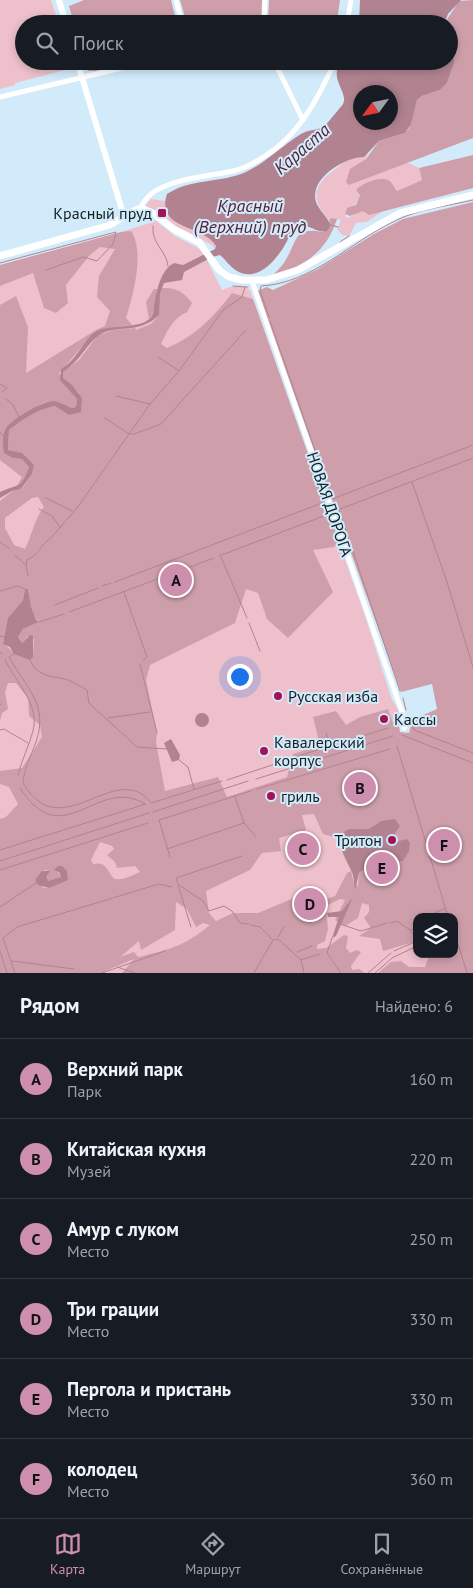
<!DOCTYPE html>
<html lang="ru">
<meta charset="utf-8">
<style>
body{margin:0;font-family:"PT Sans",sans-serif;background:#20242c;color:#f1f3f6}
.controls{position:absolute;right:15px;bottom:15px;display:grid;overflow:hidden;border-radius:10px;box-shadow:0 2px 8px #0003}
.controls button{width:45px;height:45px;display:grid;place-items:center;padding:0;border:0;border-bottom:1px solid #363941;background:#171b24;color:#f1f3f6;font:25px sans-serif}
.compass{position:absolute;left:353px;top:85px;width:45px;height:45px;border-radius:50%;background:#171b24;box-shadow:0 2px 8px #0003;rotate:237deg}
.you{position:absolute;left:239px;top:676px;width:18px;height:18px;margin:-12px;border:4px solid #fff;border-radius:50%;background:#1a73e8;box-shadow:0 0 0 8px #1a73e833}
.badge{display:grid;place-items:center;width:32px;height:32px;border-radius:50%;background:#ce8eae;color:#111;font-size:16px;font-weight:700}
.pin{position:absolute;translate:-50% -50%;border:2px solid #fff;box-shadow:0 1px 5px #0006}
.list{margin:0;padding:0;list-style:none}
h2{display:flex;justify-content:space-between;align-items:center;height:65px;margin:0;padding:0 20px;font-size:21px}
h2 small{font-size:16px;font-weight:400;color:#9ea1a6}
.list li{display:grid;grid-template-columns:32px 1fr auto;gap:15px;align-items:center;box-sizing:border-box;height:80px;padding:0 20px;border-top:1px solid #363941}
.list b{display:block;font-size:19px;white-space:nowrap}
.list p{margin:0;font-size:16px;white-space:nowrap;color:#9ea1a6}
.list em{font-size:16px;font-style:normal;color:#9ea1a6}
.icon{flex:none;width:28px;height:28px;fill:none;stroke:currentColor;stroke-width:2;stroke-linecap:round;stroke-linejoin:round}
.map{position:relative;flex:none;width:473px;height:973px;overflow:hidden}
.search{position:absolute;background:#171b24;box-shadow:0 2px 8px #0003;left:15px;right:15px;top:15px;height:55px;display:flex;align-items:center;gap:12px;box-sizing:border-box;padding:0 18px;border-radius:28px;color:#9ea1a6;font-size:19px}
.sheet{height:545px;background:#171b24}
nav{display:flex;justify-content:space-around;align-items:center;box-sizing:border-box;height:70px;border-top:1px solid #363941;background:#171b24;font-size:14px;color:#9ea1a6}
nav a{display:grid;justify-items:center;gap:2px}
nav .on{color:#ce8eae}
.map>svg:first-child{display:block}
.green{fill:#eec0cc;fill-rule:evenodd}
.forest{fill:#ce9fab;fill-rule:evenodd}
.water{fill:#b18390;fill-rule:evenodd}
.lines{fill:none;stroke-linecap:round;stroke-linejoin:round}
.stream{stroke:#b18390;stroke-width:1}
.minor{stroke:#fff;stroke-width:5}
.tertiary{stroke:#fff;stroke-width:6}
.secondary{stroke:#fff;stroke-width:7}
.poi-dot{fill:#a31255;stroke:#d1ebfa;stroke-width:2}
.labels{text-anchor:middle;stroke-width:4;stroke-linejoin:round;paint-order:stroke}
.poi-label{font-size:16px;fill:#162025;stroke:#d1ebfa;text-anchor:start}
.street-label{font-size:16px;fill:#162025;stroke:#d1ebfa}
.water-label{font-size:18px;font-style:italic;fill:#571d32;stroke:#d1ebfa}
</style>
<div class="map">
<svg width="473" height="973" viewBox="0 0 473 973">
<rect width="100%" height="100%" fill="#d1ebfa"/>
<g class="green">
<polygon points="0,0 51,0 59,24 24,24 24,61 70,61 73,70 69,69 15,83 15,85 0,89"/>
<path d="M369,153L349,185L407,162L419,168L422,180L397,191L390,181L356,190L360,195L355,205L345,214L346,218L352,216L360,208L389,207L367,222L356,223L349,236L342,235L337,229L341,220L333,218L329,220C308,197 315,183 338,167C343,163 348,158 355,157C361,155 364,157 369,153Z"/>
<path d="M151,199L165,201C170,235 203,224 216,246L215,249L212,245L172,224L167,219L166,215L158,209L155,211L144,207Z"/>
<path d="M156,221L175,236L202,250L222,290C231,286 242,282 250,290L366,619L392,700C404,714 397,719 400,732L473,973H0V265L118,233ZM417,917H454V954H417Z"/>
</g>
<g class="forest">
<polygon points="84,0 171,0 177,24 74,24 69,6"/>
<polygon points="180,0 262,0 261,24 187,24"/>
<polygon points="269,0 340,0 337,21 312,24 268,24"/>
<polygon points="473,0 473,138 349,185 346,182 350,169 366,159 379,141 405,133 409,128 417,100 422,96 440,90 447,83 455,61 449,50 449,24 444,24 459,1"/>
<polygon points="85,61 137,61 95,71 88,71"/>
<path d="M473,155V188L369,215L363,211L350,216L345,214L347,208L356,205L360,195L356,190C362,183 381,175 390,181C392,183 395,188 397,191L422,180L419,168Z"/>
<path d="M473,202V973H378L391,962L401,961L409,967H425L430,954H454V917H417V941L383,951L380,939L359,936L371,928L364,918L369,912V905L362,903L358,918L345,926L335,920L345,900L340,899L326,906L328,929L325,941L317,945V949L326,948L344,935L348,936L346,948L350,953L356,950L361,952L351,966L352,970L359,969L365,973H122L134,959L105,971V973H0V819L6,817L18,804L9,787L0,784V771L22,768L42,737L40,725L29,716L28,698L16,683H8L5,692L8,709L2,713L0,721V501L13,491L22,489L32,474L34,465L18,452L11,453L8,450L9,430L27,416L46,408L55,406L65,410L80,412L79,393L63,378V372L79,360L98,335L114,330L135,328L136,330L151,324L159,315V293L162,288C176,287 184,292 192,303L187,312C172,319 168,330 161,344L167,348C195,336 214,317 232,293L253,299L339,541L334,547L313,550L333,592L288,638L267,619L258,593L246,589L235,623L150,665L146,680L157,732L156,742L165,791L218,777L227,797L287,777L293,754L320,745L313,717L336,711L346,725L360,717L388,709L394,726L399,727L400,732L409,733L412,720L437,709L432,684L401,692L257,291L267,287L273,290L318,269L374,234L403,219ZM38,497L44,507C34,520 32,535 25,549L14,545L5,528V518L32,498ZM25,589H28C30,600 30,615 39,622L23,629L18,637L22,643L28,636L34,639L33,657C20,660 11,651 3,642L12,613L23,600ZM361,778L363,782L367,781L369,790L366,791L367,795L358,797L357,794L353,795L350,786L354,785L353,781ZM314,814L323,834L341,839L349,829H368L377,823L394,835L403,861L363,870L359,873L358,886L354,884L351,871L347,873L335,896L316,902L294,898L258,913H233L216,921L209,913L206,891L250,870L262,853L281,851L279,838L306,830L302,815ZM100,842L112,846L114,849L107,855L115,862L117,868L135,866L140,872C133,875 124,880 116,879C108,877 109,860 93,864L91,860ZM47,870L48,881L61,877L57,871L68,875L49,888H44L41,886L42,871ZM176,902L187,909L196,927L203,923L210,925C184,946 173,948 143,956L138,957L134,952L120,957L139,941L141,950L175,930Z"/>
<path d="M332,218L337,219C326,253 304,266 272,276C276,271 282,267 285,261C298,241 293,226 323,232L331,225L329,220Z"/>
<path d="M131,231C145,251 133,297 126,318L132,325L114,327L95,332L59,373L77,399L76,407L72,408L54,401L45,402L24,413L5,429L3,442L13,458L22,459L29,467L25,480L17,486L22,477L0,460V305L16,296L28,327L26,373L96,330L105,326L110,311L97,297L99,276L115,249L100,247L89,256L66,285L68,303L56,313L44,308L33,273L0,286V265L121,232Z"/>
<polygon points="154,289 157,289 154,313 149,319 146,302"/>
</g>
<g class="water">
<polygon points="360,0 461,0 448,14 444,24 359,24"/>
<path d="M449,50L455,61L447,83L440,90L422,96L417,100L411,124L405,133L379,141L364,157C345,157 309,178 316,202C319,210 327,217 331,225L327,231C316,234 308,222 297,227C291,230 289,238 286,243C277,259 258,283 237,271C230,267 226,260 220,255L212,257L184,272L182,280L164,283L160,293L159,315C138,336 115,323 98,336C86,345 80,361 63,372V378L72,385L82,398L81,412L69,415L55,406C38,409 23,419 9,430L8,450L22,453L34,465L32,474L21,489L12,491L0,498V492C20,483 21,489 29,467L22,459L13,458L4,453C3,446 2,437 5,430C9,420 44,400 54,401C60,402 67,406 72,408L76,407L77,399L60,380L61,369C78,359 84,339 95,332C108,323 146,331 153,314C155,310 153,312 154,307C156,293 160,270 174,263L183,265L215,249L216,246C204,225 155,230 167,194C190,179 216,183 241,174C264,165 280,147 301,134C309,129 318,131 326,125C327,123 342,106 343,104C349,92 328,79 341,61H449ZM360,92H390V122H360Z"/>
<polygon points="25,589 28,589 31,607 36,620 39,622 23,629 18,637 22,643 30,635 33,636 33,657 30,660 14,654 10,647 3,644 8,618 23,600"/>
<circle cx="202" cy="720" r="7"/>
<polygon points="171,739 180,755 179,760 172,762 164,743"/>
<path d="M395,819L400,826L394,835L395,842L407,839L410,843L409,851L403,861L363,870L359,873L355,890C354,885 354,880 353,875C349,862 329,838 349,829H368L381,821Z"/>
<polygon points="58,866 62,866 67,871 68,880 49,888 38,885 35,880 42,871 50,871 47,876 48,881 61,877 59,872 54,870"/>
<polygon points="353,897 336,936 332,938 339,917 328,917 327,913 342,911"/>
</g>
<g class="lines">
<g class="stream">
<polyline points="331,225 338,227"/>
<path d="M153,226C151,244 167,251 168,266"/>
<polyline points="340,242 349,236"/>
<polyline points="0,263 116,232 113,244 97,261 83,257 46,270"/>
<polyline points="233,286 245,287"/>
<path d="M269,317L260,291L261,286C313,283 350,242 395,221C418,209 448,206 473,200"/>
<polyline points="270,321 332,499 473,445"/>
<polyline points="158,357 178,370"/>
<polyline points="0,384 7,388 2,392"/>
<polyline points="6,399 13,405 19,417"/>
<polyline points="150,404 179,371 223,310 242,297 245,287 248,287"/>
<polyline points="105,418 129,434 150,404 116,396"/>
<polyline points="0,432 4,437"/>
<polyline points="412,482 447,582 473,667"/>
<polyline points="46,498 72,511"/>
<polyline points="39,509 52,516 60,527"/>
<polyline points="339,510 400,691"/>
<polyline points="335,511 473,458"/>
<polyline points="0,542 10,549"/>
<polyline points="15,555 26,565 28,576"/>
<polyline points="219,556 329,514"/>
<polyline points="221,557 247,618"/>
<path d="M26,565L27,560C39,555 41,544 50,539L77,508L129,434H134L161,424L245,331"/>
<polyline points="115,582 322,503"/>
<polyline points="102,586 111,583"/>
<polyline points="0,591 17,586 25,589"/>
<polyline points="124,592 147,657 143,661"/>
<polyline points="55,605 98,588"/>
<polyline points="69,612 214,558"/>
<polyline points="39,622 64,614"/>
<polyline points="249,623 260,651"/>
<polyline points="0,636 6,637"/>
<polyline points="0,652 2,654"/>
<path d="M14,654L9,657C26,688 49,704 36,742C31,756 24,768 23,783C61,849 116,757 151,803L222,781"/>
<path d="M5,660C16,682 40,705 33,731C29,746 22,759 18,775"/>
<path d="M30,660C38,678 51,675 68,680C74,682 81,687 87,690L89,703L137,747L167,749"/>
<polyline points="140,664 157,733"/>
<polyline points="403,698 406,710"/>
<polyline points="0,705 1,704"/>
<polyline points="108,718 150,712"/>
<polyline points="409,719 414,730 473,753"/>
<polyline points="0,730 4,729 28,743"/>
<polyline points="402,735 473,763"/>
<polyline points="340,743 388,728"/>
<polyline points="397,746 448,917"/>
<polyline points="289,759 330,746 326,733"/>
<polyline points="179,760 188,767 194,789"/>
<polyline points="256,779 393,736"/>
<polyline points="227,780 284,761"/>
<path d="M20,788C64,856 97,774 145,804"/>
<polyline points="257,789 390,749"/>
<polyline points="235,797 244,823 256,837"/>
<polyline points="153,812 248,781"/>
<polyline points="167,849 244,823"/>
<polyline points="0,850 146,804"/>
<polyline points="170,857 159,820 251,791"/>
<polyline points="0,861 149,813"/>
<polyline points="0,870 148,823"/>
<polyline points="179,885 203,901 209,911 224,906 232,911 240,923 249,924"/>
<polyline points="0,907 36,883"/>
<polyline points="430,917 432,914 446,908"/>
<polyline points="390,923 397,921 410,930 417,939"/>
<polyline points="340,924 361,931 387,923"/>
<polyline points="251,925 260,927 272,939"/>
<polyline points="191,927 176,878 242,856"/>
<polyline points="411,930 417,927"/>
<polyline points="278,937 284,927"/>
<polyline points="332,938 327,953 341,973"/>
<polyline points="454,938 454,939"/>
<polyline points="454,945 458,944 467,973"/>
<polyline points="0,951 7,973"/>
<polyline points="394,951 417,941"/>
<polyline points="297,952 312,946"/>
<polyline points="301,960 320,954"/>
<polyline points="12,961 74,969"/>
<polyline points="117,967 135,973"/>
<polyline points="15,973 3,938 17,927 159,884 172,887"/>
<polyline points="102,973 165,951"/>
<polyline points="254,973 273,940 278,939 301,960 304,973"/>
<polyline points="368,973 391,953"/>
<polyline points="375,973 392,958 417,946"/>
</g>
<g class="minor">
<polyline points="176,0 182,24"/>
<polyline points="264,24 265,0"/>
<polyline points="347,24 351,0"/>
<polyline points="274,61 303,120"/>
<polyline points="0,97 151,61"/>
<path d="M141,208C150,178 212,177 237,170C247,167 256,162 265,156C299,135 319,97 335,61"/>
<polyline points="252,281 403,715 406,725 404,728"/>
</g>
<g class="tertiary">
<polyline points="59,0 66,24"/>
<polyline points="77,61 122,210 127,214"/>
</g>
<polyline class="secondary" points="0,256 110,225 131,212 141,208 153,213 175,230 199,242 219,270 229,277 242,280 266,280 298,270 400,213 473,195"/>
</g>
<g class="poi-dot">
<rect x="157" y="208" width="10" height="10" rx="2.5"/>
<circle cx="278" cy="696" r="5"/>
<circle cx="384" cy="719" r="5"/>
<circle cx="264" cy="751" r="5"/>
<circle cx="271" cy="796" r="5"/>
<circle cx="392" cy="840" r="5"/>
</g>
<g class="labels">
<g class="poi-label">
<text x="152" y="219" text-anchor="end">Красный пруд</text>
<text x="288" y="702">Русская изба</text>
<text x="394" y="725">Кассы</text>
<text x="274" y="748">Кавалерский<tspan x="274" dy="18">корпус</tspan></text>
<text x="281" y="802">гриль</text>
<text x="382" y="846" text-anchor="end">Тритон</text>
</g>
<g class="street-label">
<text transform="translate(330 504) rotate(71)" y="6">НОВАЯ ДОРОГА</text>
</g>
<g class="water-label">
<text transform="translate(302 149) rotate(-41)" y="6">Караста</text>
<text x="250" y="212">Красный<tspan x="250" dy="21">(Верхний) пруд</tspan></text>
</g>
</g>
</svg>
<div class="controls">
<button><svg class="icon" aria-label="layers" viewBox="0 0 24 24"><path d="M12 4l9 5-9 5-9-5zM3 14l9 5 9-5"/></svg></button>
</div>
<svg class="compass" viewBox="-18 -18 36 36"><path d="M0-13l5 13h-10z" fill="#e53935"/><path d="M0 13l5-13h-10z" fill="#9ea1a6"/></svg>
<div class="you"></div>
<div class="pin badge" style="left:176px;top:580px">A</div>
<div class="pin badge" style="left:360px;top:788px">B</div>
<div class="pin badge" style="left:303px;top:849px">C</div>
<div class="pin badge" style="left:310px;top:904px">D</div>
<div class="pin badge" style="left:382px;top:868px">E</div>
<div class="pin badge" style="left:444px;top:845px">F</div>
<div class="search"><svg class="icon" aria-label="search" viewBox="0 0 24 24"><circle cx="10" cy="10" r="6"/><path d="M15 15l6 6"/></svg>Поиск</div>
</div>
<section class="sheet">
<h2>Рядом<small>Найдено: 6</small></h2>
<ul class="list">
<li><span class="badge">A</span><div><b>Верхний парк</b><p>Парк</p></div><em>160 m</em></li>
<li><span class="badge">B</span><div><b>Китайская кухня</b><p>Музей</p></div><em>220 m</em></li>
<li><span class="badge">C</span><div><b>Амур с луком</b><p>Место</p></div><em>250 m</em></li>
<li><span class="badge">D</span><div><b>Три грации</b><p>Место</p></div><em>330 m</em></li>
<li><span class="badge">E</span><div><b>Пергола и пристань</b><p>Место</p></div><em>330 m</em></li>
<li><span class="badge">F</span><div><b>колодец</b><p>Место</p></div><em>360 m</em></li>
</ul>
</section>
<nav>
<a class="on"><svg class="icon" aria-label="map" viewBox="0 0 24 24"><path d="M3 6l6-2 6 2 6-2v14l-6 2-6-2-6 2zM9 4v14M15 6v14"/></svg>Карта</a>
<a><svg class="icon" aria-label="directions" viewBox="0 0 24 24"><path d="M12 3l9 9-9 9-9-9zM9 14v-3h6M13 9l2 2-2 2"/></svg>Маршрут</a>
<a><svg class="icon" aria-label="saved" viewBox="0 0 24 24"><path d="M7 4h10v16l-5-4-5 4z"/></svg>Сохранённые</a>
</nav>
